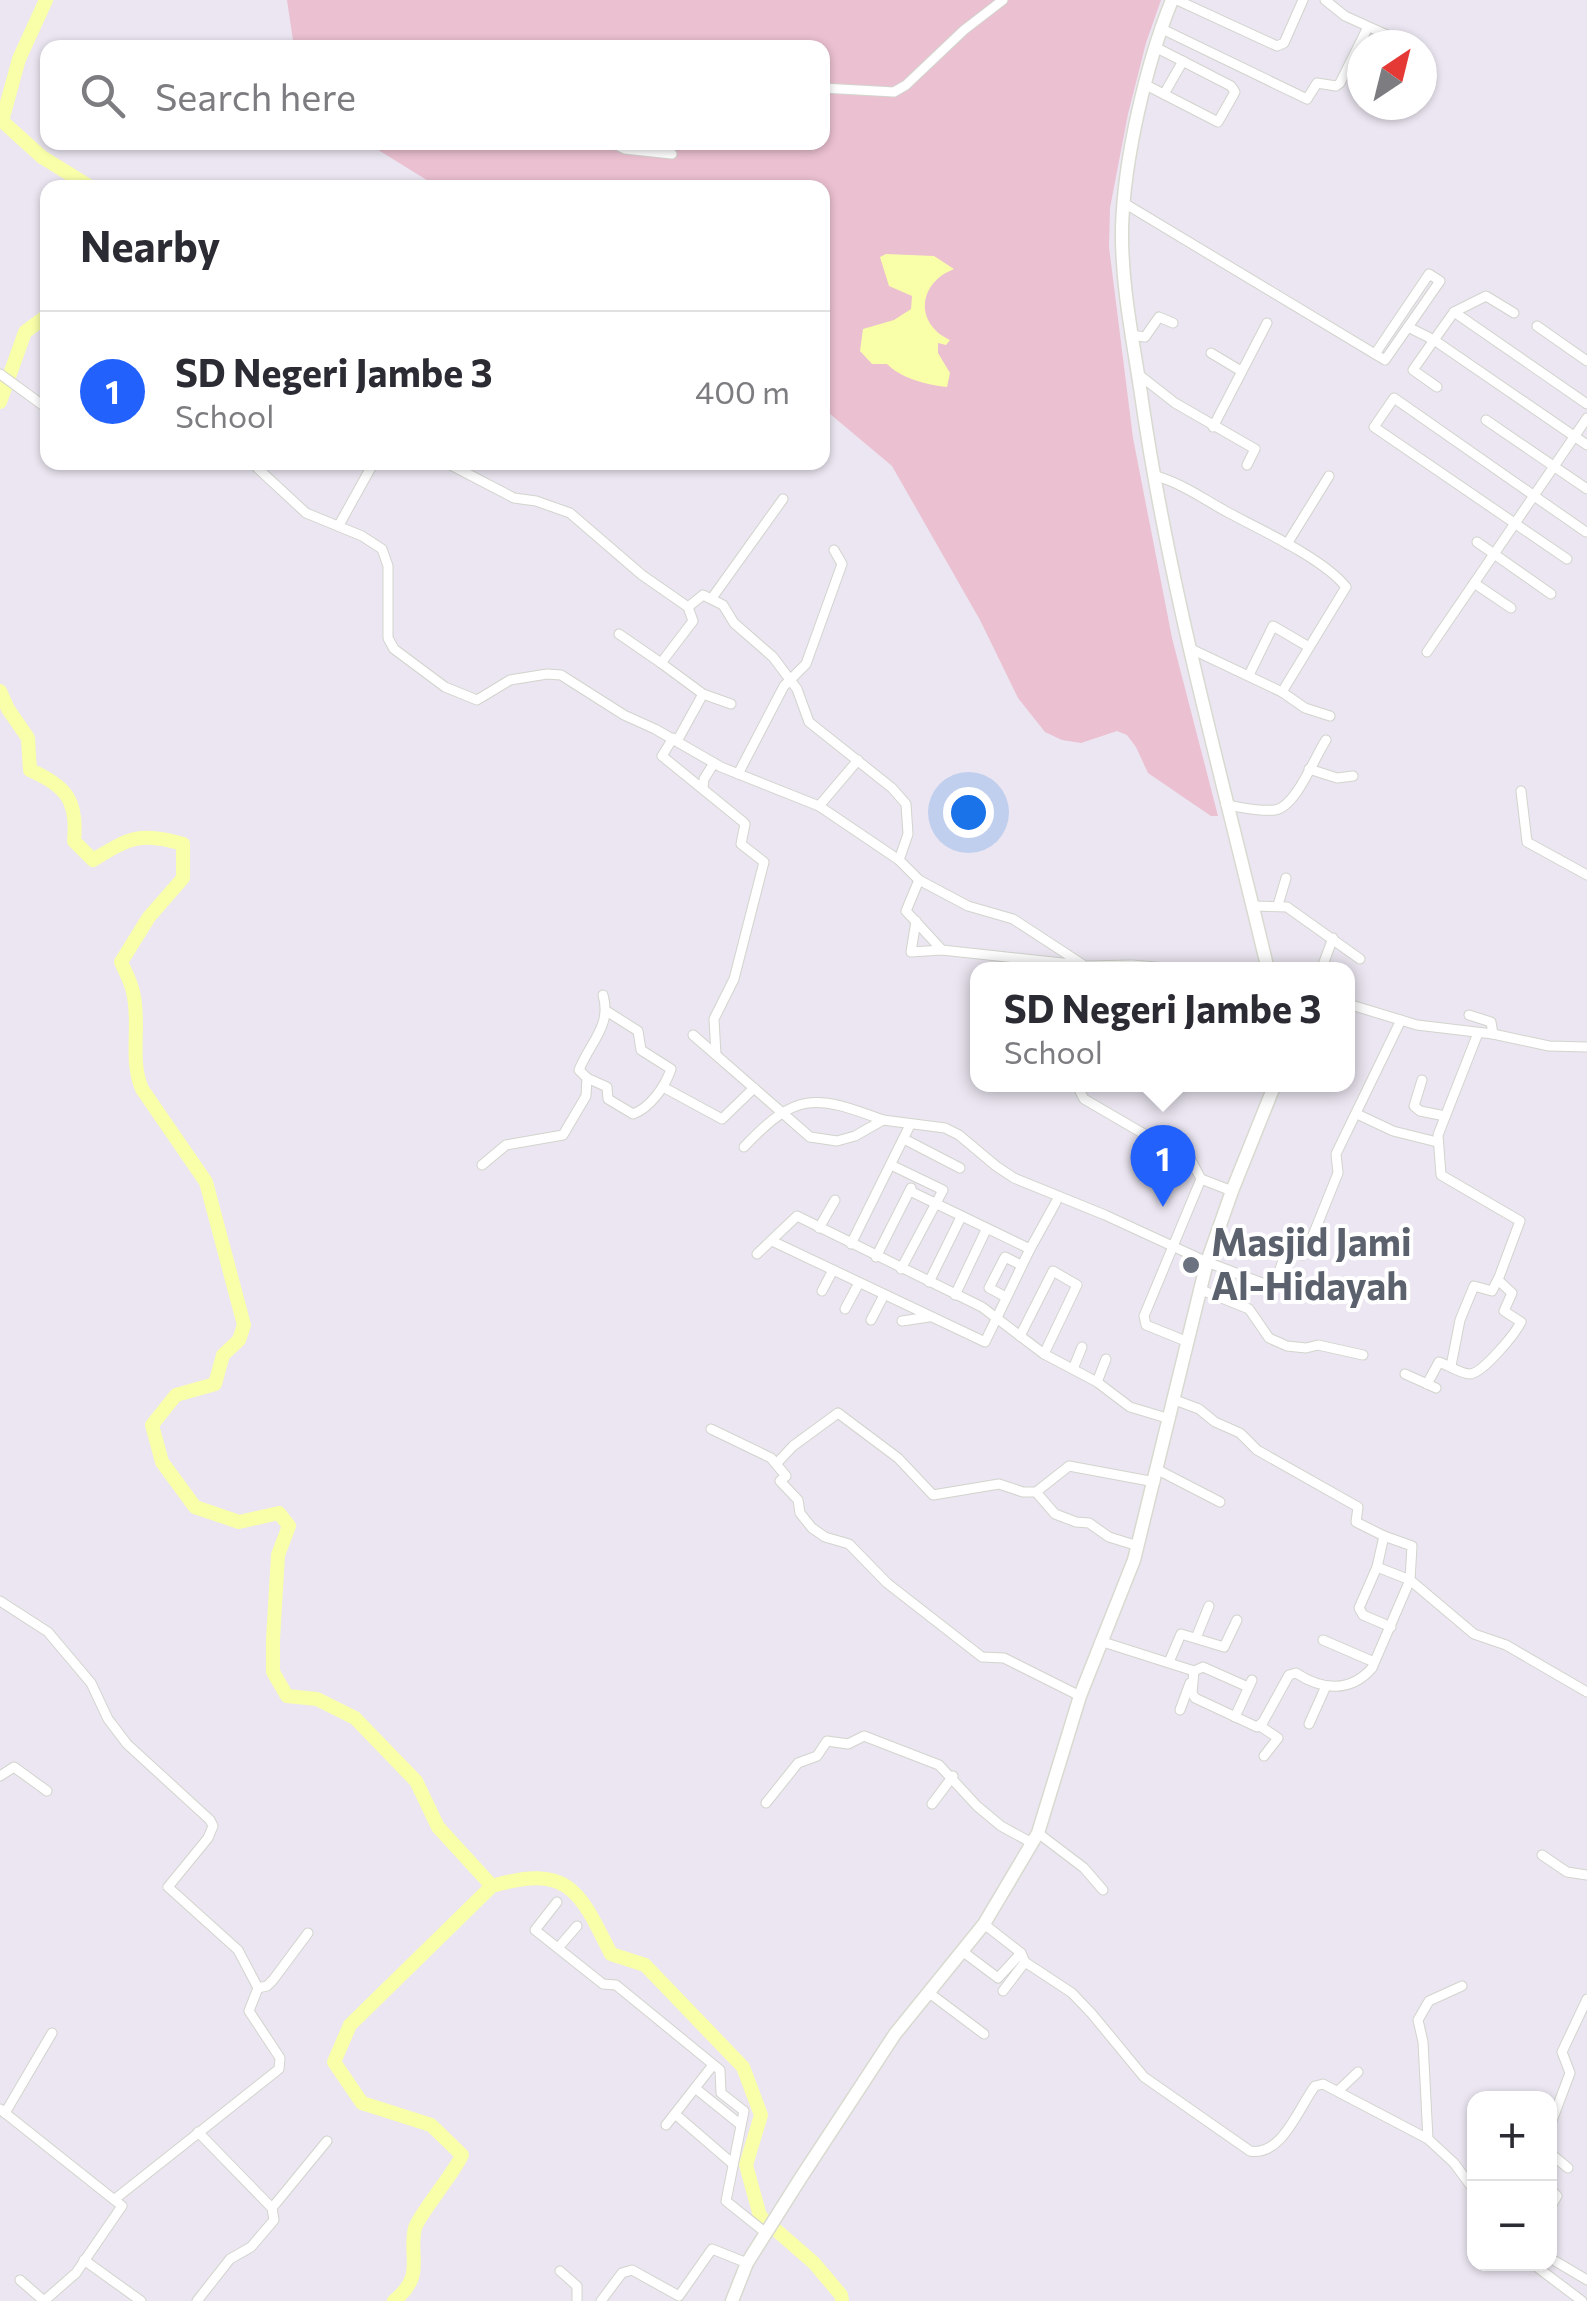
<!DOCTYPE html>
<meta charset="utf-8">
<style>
body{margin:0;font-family:Commissioner,sans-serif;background:#f7f7f7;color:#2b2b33}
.controls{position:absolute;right:30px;bottom:30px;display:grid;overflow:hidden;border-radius:20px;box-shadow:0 2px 8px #0004}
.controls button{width:90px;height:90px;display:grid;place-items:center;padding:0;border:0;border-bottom:2px solid #e1e1e2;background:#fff;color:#2b2b33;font:50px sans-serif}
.compass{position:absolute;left:1347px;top:30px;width:90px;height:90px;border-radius:50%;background:#fff;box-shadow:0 2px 8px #0004;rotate:35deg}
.you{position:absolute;left:968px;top:812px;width:35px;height:35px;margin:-25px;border:8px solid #fff;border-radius:50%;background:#1a73e8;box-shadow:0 0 0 15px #1a73e833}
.badge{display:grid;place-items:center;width:65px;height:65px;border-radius:50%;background:#2261fb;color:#fff;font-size:32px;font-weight:700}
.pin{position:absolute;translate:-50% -82px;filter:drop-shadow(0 2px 5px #0008)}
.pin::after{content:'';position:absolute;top:52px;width:35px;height:30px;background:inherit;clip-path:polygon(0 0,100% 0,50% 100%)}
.popup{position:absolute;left:970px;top:962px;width:385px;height:130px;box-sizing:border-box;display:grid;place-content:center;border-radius:20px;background:#fff;filter:drop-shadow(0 2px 8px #0005);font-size:32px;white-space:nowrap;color:#7c7c81}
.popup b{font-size:38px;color:#2b2b33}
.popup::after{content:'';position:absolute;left:50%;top:100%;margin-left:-20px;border:20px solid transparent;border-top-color:#fff}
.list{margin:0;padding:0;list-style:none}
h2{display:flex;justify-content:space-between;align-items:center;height:130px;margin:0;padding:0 40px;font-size:42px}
h2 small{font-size:32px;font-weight:400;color:#7c7c81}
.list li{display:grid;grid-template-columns:65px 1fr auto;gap:30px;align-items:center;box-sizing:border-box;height:160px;padding:0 40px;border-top:2px solid #e1e1e2}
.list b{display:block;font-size:38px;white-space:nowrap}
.list p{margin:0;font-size:32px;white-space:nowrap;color:#7c7c81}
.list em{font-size:32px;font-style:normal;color:#7c7c81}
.icon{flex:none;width:55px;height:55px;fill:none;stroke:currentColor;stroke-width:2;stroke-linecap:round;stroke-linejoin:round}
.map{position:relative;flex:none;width:1587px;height:2301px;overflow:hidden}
.search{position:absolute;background:#fff;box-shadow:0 2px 8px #0004;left:40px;top:40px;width:790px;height:110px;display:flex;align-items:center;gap:25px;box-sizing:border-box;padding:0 35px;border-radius:20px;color:#7c7c81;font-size:38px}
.panel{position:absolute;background:#fff;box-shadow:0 2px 8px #0004;left:40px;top:180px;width:790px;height:290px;border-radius:20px}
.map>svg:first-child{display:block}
.green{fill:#ebc0d0}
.water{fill:#f9ffa8}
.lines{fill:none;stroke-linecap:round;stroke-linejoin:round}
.river{stroke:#f9ffa8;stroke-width:14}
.street-casing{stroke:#d2d4cd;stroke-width:11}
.secondary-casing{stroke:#d8dad0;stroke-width:15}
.street{stroke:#fff;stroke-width:9}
.secondary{stroke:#fff;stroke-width:12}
.worship-dot{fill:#6b7280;stroke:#fff;stroke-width:4}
.labels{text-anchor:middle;stroke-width:8;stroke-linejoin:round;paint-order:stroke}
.worship-label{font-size:38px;font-weight:bold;fill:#5b616d;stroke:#fff;text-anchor:start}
</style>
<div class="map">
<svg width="1587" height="2301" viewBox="0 0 1587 2301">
<rect width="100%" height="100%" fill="#ebe6f1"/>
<polygon class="green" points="287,0 1161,0 1146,43 1128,114 1110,208 1109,247 1133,438 1172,638 1218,816 1211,816 1148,773 1136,747 1127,735 1117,731 1081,743 1062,740 1045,732 1018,698 980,620 892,466 823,408 822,188 438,187 367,143 822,142 822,48 294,47"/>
<path class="water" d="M886,254L934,256L954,269C918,283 914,323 950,340L946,345L938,343V353L950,373L947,387C926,385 901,378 887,364H872L860,351L863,329L894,320L911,309L912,296L889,286L880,257Z"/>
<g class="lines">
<g class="river">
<polyline points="46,0 19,59 2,121 42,157 92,188"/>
<polyline points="0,402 25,332 48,315"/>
<path d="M0,691L8,709L28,738L30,770C66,786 78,800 74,841L93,860C129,838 141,831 183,844V878L149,917L121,962C125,971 131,982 133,992C141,1024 129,1059 142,1089L206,1182L244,1325L239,1340L223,1355L215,1384L176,1395L152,1425L162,1462L195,1507L239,1522L279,1513L289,1526L278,1555L273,1640V1672L287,1696L317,1699L355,1718L416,1781L438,1827L492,1886"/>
<path d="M394,2301C426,2275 408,2257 415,2228C419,2214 453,2175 462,2155L431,2125L362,2103L334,2062L350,2025L492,1886C569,1864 579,1890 611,1954L645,1965L743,2067L761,2115L746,2165L760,2216L814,2263L841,2295L842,2301"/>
</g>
<defs>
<g id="street">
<polyline points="1177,0 1277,46 1284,43 1303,0"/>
<polyline points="1325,0 1345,16 1407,44"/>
<polyline points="1160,28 1307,99 1317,83 1336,86 1340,83 1368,27"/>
<polyline points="1146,85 1218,122 1235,92 1231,86 1155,47"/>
<polyline points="822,88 894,92 906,85 964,30 1003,0"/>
<polyline points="1164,94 1183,61"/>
<polyline points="610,142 625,149 672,154"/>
<polyline points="1124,203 1375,354"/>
<polygon points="1429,274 1440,281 1385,360 1375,354"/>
<polyline points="1454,312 1486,296 1514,313"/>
<polyline points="1537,326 1587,361"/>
<polyline points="1408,327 1434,340 1454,312 1587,404"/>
<polyline points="1131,335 1145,337 1159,317 1173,323"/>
<polyline points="1211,353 1241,371"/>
<polyline points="0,374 48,409"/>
<polyline points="1138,374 1175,403 1255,449 1247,465"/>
<polyline points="1437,387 1413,370 1434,340 1587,445"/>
<polyline points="1486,420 1587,489"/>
<polyline points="1213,427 1267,323"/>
<polyline points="251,462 306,513 362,536 382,549 388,566 388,638 394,649 445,687 477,700 510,680 547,674 561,675 624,715 655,729 721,767 819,806 899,860 919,880 968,906 1013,919 1085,966 1132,965 1190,970"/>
<polyline points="445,462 514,498 536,501 570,513 642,575 688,607 693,621 661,663 703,694 731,704"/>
<path d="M1153,475C1182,483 1203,499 1229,513C1261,530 1324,559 1346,587L1282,692L1189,648"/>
<polyline points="1533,495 1394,398 1374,427 1567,559"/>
<polyline points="1537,498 1586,532"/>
<polyline points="339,525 374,462"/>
<polyline points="1477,542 1551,594"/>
<polyline points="1287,544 1329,476"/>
<polyline points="1474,583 1511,608"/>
<polyline points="712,598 783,499"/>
<polyline points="688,607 703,595 723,605 734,623 773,657 797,689 809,722 892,788 906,804 908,834 899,860"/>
<polyline points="619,634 661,663"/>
<polyline points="1427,652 1587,418"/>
<polyline points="1249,675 1273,626 1309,647"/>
<polyline points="1282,692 1305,708 1330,716"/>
<polyline points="673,738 662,756 742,821 745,824 741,844 764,862 734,979 714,1019 716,1055"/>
<polyline points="677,741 703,694"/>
<polyline points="1309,769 1337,778 1353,776"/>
<polyline points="738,774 784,686 806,664 842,564 834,550"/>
<polyline points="703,788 704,779 714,763"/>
<polyline points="1521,791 1527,842 1587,875"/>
<path d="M1226,805C1241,807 1260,812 1275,810C1296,807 1314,758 1326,740"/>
<polyline points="819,806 858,760"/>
<polyline points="919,880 906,911 942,950 1081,965"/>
<polyline points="1278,905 1286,878"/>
<polyline points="1253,906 1287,907 1360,959"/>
<polyline points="916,921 911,952 942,950"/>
<polyline points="1321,970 1333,938"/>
<path d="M603,995C612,1026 590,1042 579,1070L587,1078L607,1087L608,1099L633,1114C650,1108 665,1087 671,1069L641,1050L638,1031L608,1012"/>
<polyline points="1348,1004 1417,1025 1493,1034 1549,1046 1587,1047"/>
<polyline points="978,1009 978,1025"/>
<polyline points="1469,1015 1491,1022 1493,1034"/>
<polyline points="693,1035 810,1137 837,1141 855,1136 883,1120 945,1128 959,1135 996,1166 1014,1178 1105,1215 1207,1262 1270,1286 1276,1280 1286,1252 1303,1255 1307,1250 1338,1173 1336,1154 1401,1020"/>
<polyline points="1422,1080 1414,1106 1420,1111 1445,1116"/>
<polyline points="1076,1084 1084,1099 1192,1162 1201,1179 1232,1191"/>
<polyline points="663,1087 722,1119 754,1088"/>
<polyline points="1357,1114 1393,1131 1437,1142"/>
<polyline points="904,1139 960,1168"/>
<path d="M744,1147C796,1092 814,1094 883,1120"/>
<polyline points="482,1165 506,1145 563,1135 586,1096 587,1078"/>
<polyline points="891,1165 943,1190 901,1269"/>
<polyline points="819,1228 835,1200"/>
<polyline points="772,1241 985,1342 1030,1249 910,1191"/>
<polyline points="851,1244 910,1125"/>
<polyline points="1030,1249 1056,1202"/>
<polyline points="757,1254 797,1216 982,1307 1044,1354 1097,1382 1130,1407 1170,1419"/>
<polyline points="876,1257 911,1188"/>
<polyline points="929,1282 961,1217"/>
<polyline points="1199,1289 1249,1309 1269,1338 1287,1346 1306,1348 1318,1345 1363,1355"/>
<polyline points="822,1291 833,1270"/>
<polyline points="955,1295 986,1230"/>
<polyline points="1006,1297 989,1288 1005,1257 1021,1265"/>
<polyline points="845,1309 859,1283"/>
<polyline points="871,1320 884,1295"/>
<polyline points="902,1321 929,1317"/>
<polyline points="1020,1336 1053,1271 1077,1285 1044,1354"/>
<polyline points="1188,1342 1146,1325 1144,1316 1201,1179"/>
<polyline points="1451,1366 1460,1320 1474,1286 1492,1291 1498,1279"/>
<polyline points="1073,1369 1082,1347"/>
<polyline points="1405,1374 1436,1388"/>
<polyline points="1097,1382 1106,1359"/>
<path d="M1427,1384L1439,1362C1448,1365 1461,1374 1470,1374C1483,1373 1515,1334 1521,1322L1504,1311L1512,1293L1498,1280L1520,1221L1441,1175L1438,1135L1478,1033"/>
<polyline points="1175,1400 1199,1409 1215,1422 1240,1433 1257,1450 1358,1507 1356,1522 1384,1536 1377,1567 1410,1580 1474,1634 1506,1645 1587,1692"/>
<polyline points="711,1429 771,1458 786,1476 780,1481 798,1500 800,1513 812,1528 825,1537 849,1544 887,1583 982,1657 1004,1658 1080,1696"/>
<polyline points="777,1463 793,1446 838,1413 898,1458 933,1495 999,1484 1023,1492 1036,1492 1069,1466 1155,1482"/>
<polyline points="1158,1470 1220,1502"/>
<polyline points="1036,1492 1055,1514 1076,1522 1089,1523 1109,1537 1138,1546"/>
<polyline points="1377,1567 1359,1608 1363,1615 1391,1627"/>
<polyline points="0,1601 48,1632 91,1683 108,1719 127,1744 210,1820 213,1826 208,1838 168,1887 238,1950 258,1988 267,1986 273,1980 308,1933"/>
<polyline points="1196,1638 1209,1606"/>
<polyline points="1323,1640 1374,1662"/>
<polyline points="1100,1641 1194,1671 1203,1667 1248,1687"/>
<polyline points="1169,1662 1181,1634 1224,1647 1237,1620"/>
<path d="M1194,1671L1192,1693L1195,1698L1257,1727L1263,1722L1289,1675L1296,1673C1322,1690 1350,1693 1372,1668L1410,1580L1412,1546L1384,1536"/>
<polyline points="1180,1710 1190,1683"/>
<polyline points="1235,1717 1252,1680"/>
<polyline points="1309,1724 1326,1686"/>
<polyline points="1260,1726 1278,1738 1264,1756"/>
<polyline points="0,1776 14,1767 47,1791"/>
<polyline points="766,1803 798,1763 817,1756 827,1741 848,1744 864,1736 939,1765 977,1806 1001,1826 1032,1843"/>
<polyline points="932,1804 953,1776"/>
<polyline points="1038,1833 1084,1868 1103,1890"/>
<polyline points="1542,1855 1567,1872 1587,1875"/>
<polyline points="557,1902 535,1930 603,1984 616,1985 720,2070 721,2093 744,2111 726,2201 766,2233"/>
<path d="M984,1924L1021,1953L1025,1962L1072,1993L1092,2014L1144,2077L1250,2151C1282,2157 1299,2107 1315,2086L1323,2084L1428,2139L1454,2163L1474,2190"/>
<polyline points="558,1948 577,1926"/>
<polyline points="962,1951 998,1978 1021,1953"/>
<polyline points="1003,1991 1025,1962"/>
<polyline points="928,1992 984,2034"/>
<polyline points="695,2088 741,2125"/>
<polyline points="1338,2091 1358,2072"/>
<polyline points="0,2109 122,2206 76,2273 44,2301"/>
<polyline points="5,2113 52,2033"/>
<polyline points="675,2114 733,2164"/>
<polyline points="666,2125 713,2065"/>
<polyline points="1550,2126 1570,2073 1562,2052 1587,1999"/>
<polyline points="1428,2139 1423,2042 1418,2020 1429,2001 1462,1986"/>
<polyline points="1550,2153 1568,2168"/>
<polyline points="1550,2189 1557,2196 1550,2208"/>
<polyline points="115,2199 279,2069 280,2058 249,2011 258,1988"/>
<polyline points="272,2208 327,2141"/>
<polyline points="84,2260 141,2301"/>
<polyline points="1555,2261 1587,2280"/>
<polyline points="1533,2264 1582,2301"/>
<polyline points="560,2271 577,2286 577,2301"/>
<polyline points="20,2280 44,2301"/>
<polyline points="197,2301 230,2259 251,2247 274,2220 272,2208 198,2132"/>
<polyline points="601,2301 622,2273 632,2270 679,2296 712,2249 747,2263"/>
</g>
<g id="secondary">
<path d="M1172,0C1146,64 1124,159 1122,228C1121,287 1134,344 1142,401C1170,593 1223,780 1268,970"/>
<polyline points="732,2301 747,2263 800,2179 895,2034 984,1924 1038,1833 1080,1696 1134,1560 1207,1262 1232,1191 1275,1084"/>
</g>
</defs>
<use href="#street" class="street-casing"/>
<use href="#secondary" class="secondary-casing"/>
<use href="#street" class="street"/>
<use href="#secondary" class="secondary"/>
</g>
<circle class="worship-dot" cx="1191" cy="1265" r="10"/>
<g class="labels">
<g class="worship-label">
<text x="1211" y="1256">Masjid Jami<tspan x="1211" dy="44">Al-Hidayah</tspan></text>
</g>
</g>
</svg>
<div class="controls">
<button>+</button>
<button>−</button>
</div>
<svg class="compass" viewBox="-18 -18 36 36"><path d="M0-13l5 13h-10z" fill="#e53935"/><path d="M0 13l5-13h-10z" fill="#7c7c81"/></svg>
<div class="you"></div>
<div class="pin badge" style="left:1163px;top:1207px">1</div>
<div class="popup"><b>SD Negeri Jambe 3</b>School</div>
<div class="search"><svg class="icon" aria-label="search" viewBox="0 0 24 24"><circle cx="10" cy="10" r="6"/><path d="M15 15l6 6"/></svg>Search here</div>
<section class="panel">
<h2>Nearby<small></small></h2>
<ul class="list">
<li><span class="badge">1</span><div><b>SD Negeri Jambe 3</b><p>School</p></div><em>400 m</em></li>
</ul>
</section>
</div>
